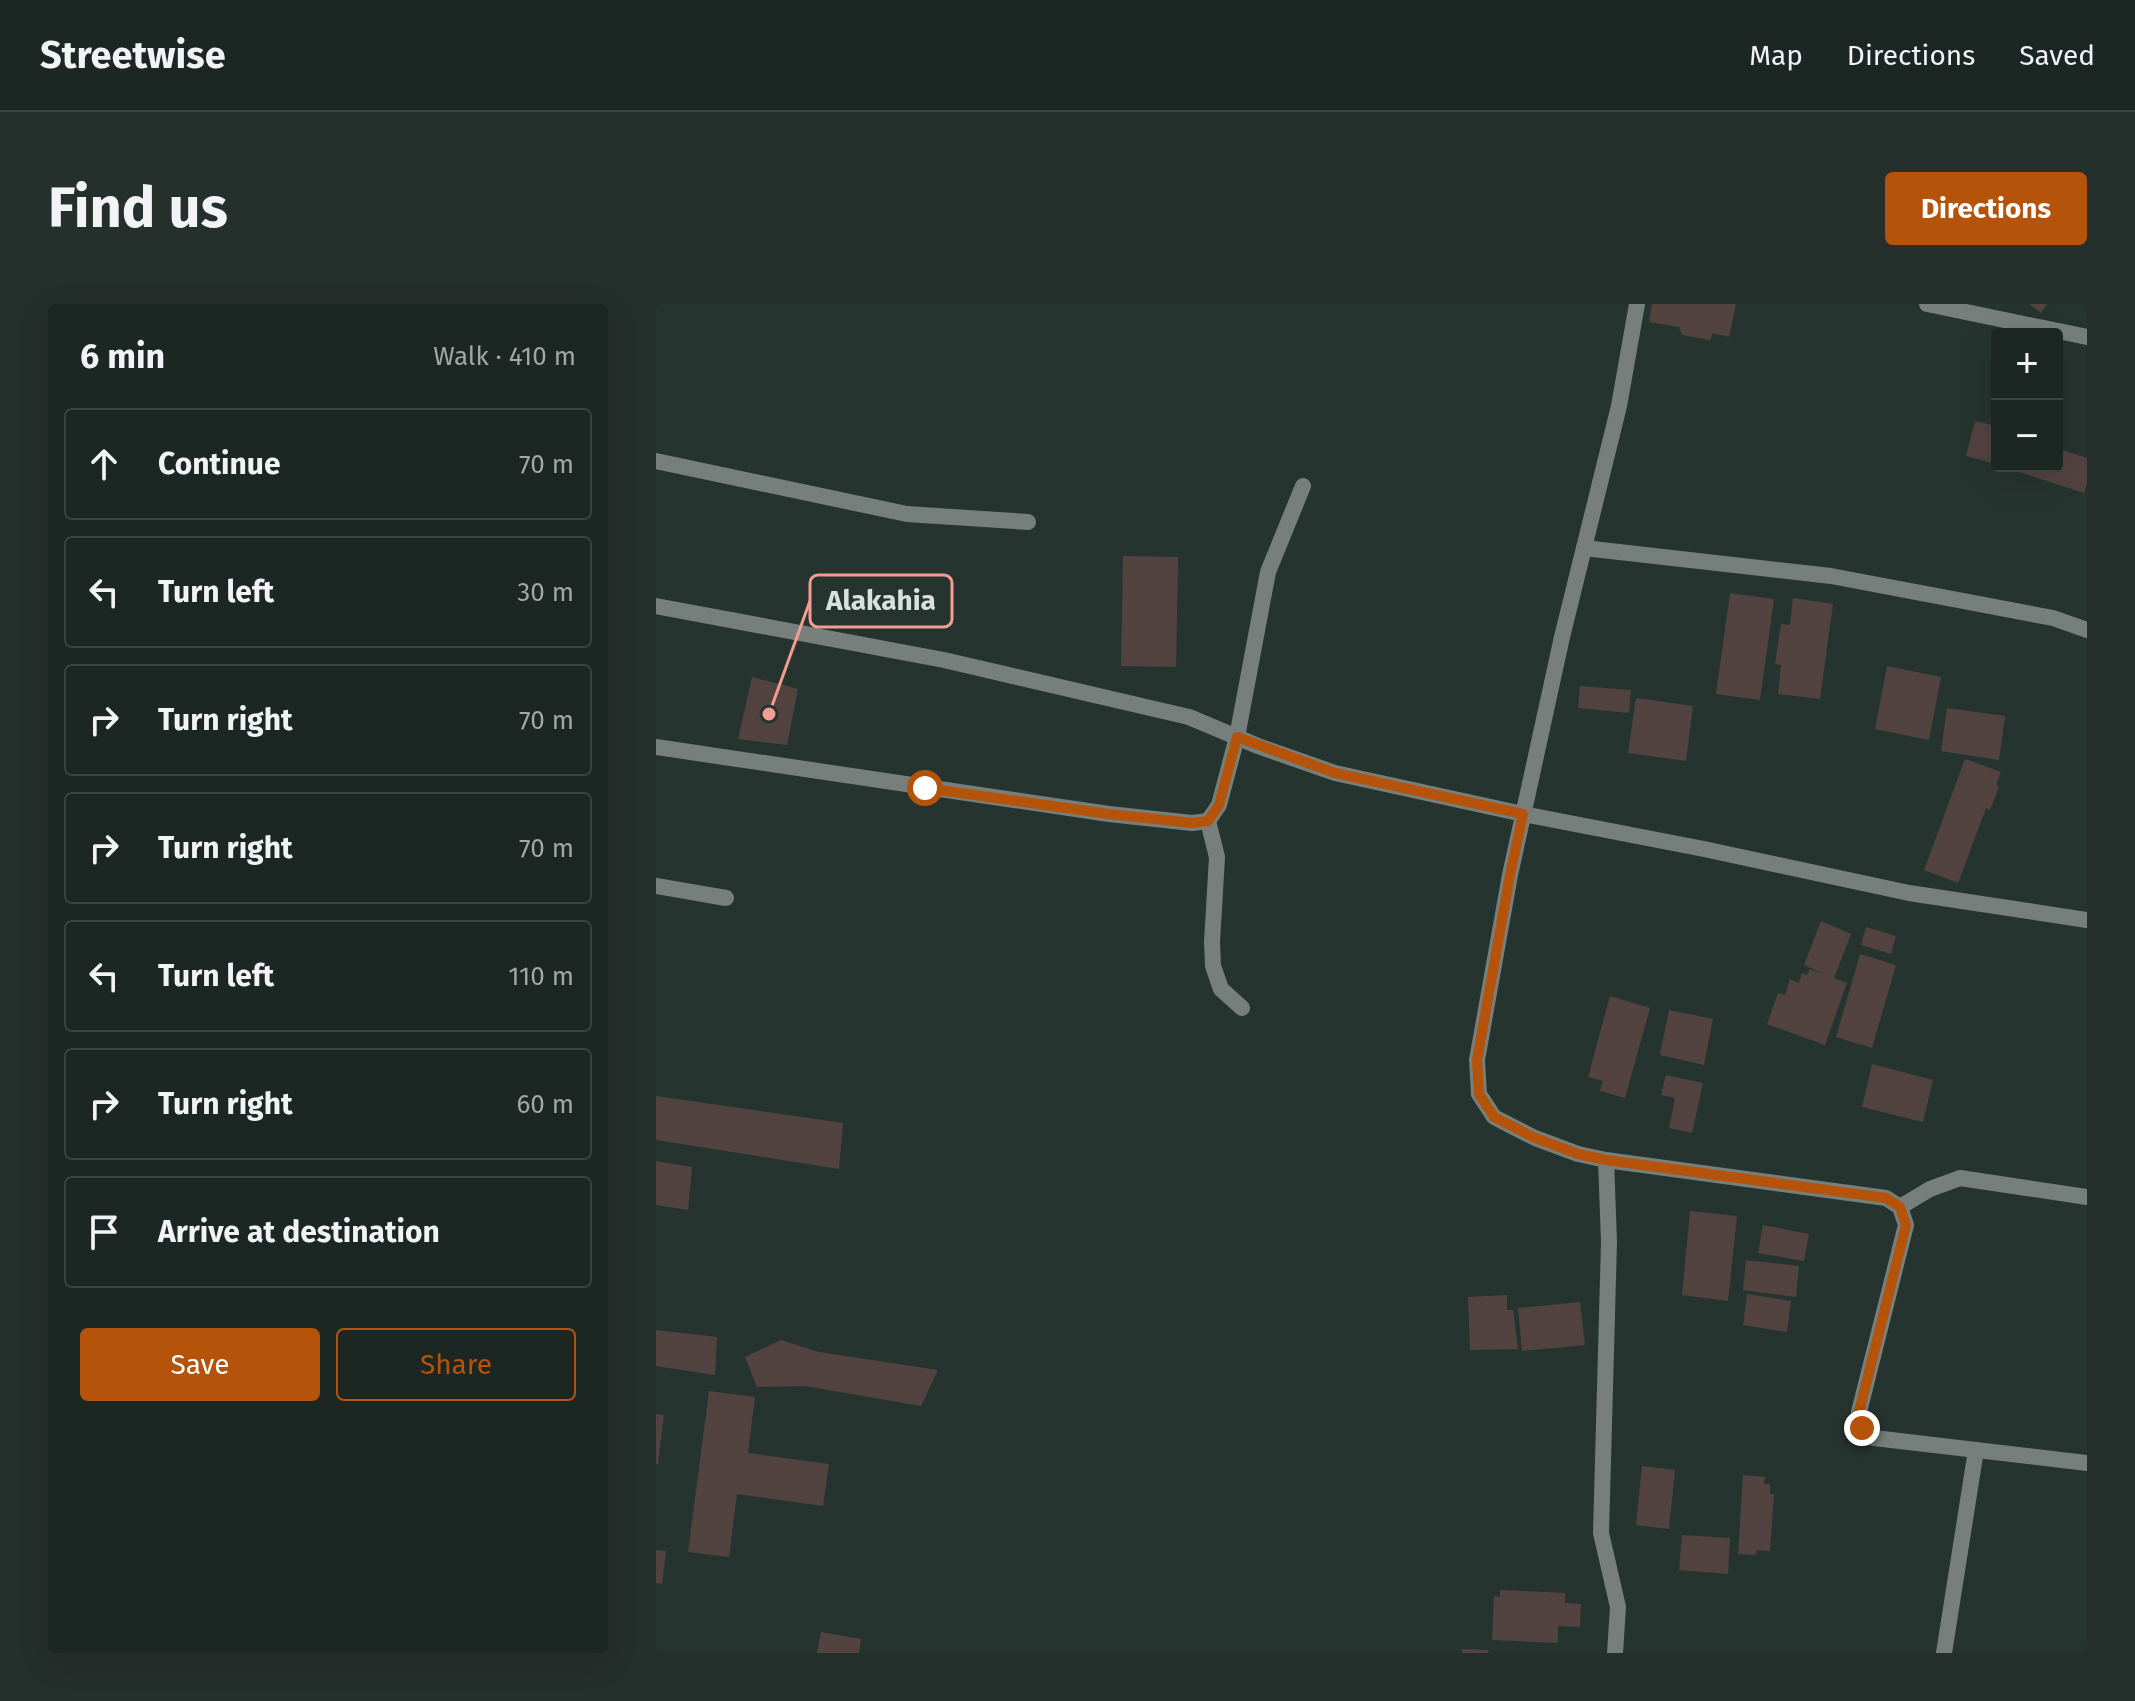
<!DOCTYPE html>
<meta charset="utf-8">
<style>
body{margin:0;font-family:"Fira Sans",sans-serif;background:#252f2b;color:#f1f3f6}
.controls{position:absolute;right:24px;top:24px;display:grid;overflow:hidden;border-radius:8px;box-shadow:0 8px 32px #0002}
.controls button{width:72px;height:72px;display:grid;place-items:center;padding:0;border:0;border-bottom:2px solid #3a4441;background:#1c2723;color:#f1f3f6;font:40px sans-serif}
.stop{position:absolute;width:24px;height:24px;margin:-18px;border:6px solid #b45309;border-radius:50%;background:#fff}
.stop.end{background:#b45309;border-color:#fff;box-shadow:0 2px 8px #0008}
.list{margin:0;padding:0;list-style:none}
h2{display:flex;justify-content:space-between;align-items:center;height:104px;margin:0;padding:0 32px;font-size:34px}
h2 small{font-size:26px;font-weight:400;color:#a0a5a6}
.list li{display:grid;grid-template-columns:52px 1fr auto;gap:24px;align-items:center;box-sizing:border-box;height:112px;margin:0 16px 16px;padding:0 16px;border:2px solid #3a4441;border-radius:8px}
.list b{display:block;font-size:30px;white-space:nowrap}
.list em{font-size:26px;font-style:normal;color:#a0a5a6}
.actions{display:flex;gap:16px;padding:24px 32px}
.actions a{flex:1;padding:18px 0;border:2px solid #b45309;border-radius:8px;text-align:center;font-size:28px;color:#b45309}
.actions .main{background:#b45309;color:#fff}
.icon{flex:none;width:44px;height:44px;fill:none;stroke:currentColor;stroke-width:2;stroke-linecap:round;stroke-linejoin:round}
.map{position:relative;flex:none;width:1431px;height:1349px;overflow:hidden;border-radius:8px}
header{display:flex;align-items:center;gap:48px;box-sizing:border-box;height:112px;padding:0 40px;background:#1c2723;border-bottom:2px solid #3a4441}
header strong{font-size:38px}
nav{display:flex;gap:44px;margin-inline-start:auto;font-size:28px}
.intro{display:flex;align-items:center;justify-content:space-between;box-sizing:border-box;height:192px;padding:0 48px}
h1{margin:0;font-size:56px}
.button{padding:20px 36px;border-radius:8px;background:#b45309;color:#fff;font-size:28px;font-weight:700}
main{display:flex;gap:48px;padding:0 48px}
aside{flex:1;background:#1c2723;border-radius:8px;box-shadow:0 8px 32px #0002}
.map>svg:first-child{display:block}
.building{fill:#524341}
.lines{fill:none;stroke-linecap:round;stroke-linejoin:round}
.minor{stroke:#777f7c;stroke-width:16}
.route{stroke:#b45309;stroke-width:10}
.leader{fill:none;stroke:#f59c92;stroke-width:3}
.callout-dot{fill:#f59c92;stroke:#26342f;stroke-width:3}
.callout{fill:#26342f;stroke:#f59c92;stroke-width:3}
.callout-label{font-size:28px;text-anchor:middle;font-weight:bold;fill:#d8e1dd}
</style>
<header>
<strong>Streetwise</strong>
<nav><a>Map</a><a>Directions</a><a>Saved</a></nav>
</header>
<div class="intro"><h1>Find us</h1><a class="button">Directions</a></div>
<main>
<aside>
<h2>6 min<small>Walk · 410 m</small></h2>
<ul class="list">
<li><svg class="icon" aria-label="ahead" viewBox="0 0 24 24"><path d="M12 20V5M6 11l6-6 6 6"/></svg><div><b>Continue</b></div><em>70 m</em></li>
<li><svg class="icon" aria-label="left" viewBox="0 0 24 24"><path d="M17 20v-9H6M10 6l-5 5 5 5"/></svg><div><b>Turn left</b></div><em>30 m</em></li>
<li><svg class="icon" aria-label="right" viewBox="0 0 24 24"><path d="M7 20v-9h11M14 6l5 5-5 5"/></svg><div><b>Turn right</b></div><em>70 m</em></li>
<li><svg class="icon" aria-label="right" viewBox="0 0 24 24"><path d="M7 20v-9h11M14 6l5 5-5 5"/></svg><div><b>Turn right</b></div><em>70 m</em></li>
<li><svg class="icon" aria-label="left" viewBox="0 0 24 24"><path d="M17 20v-9H6M10 6l-5 5 5 5"/></svg><div><b>Turn left</b></div><em>110 m</em></li>
<li><svg class="icon" aria-label="right" viewBox="0 0 24 24"><path d="M7 20v-9h11M14 6l5 5-5 5"/></svg><div><b>Turn right</b></div><em>60 m</em></li>
<li><svg class="icon" aria-label="arrive" viewBox="0 0 24 24"><path d="M6 21V4h12l-3 4 3 4H6"/></svg><div><b>Arrive at destination</b></div></li>
</ul>
<div class="actions"><a class="main">Save</a><a>Share</a></div>
</aside>
<div class="map">
<svg width="1431" height="1349" viewBox="0 0 1431 1349">
<rect width="100%" height="100%" fill="#26342f"/>
<g class="building">
<polygon points="996,0 1080,0 1073,33 1057,29 1054,36 1026,31 1023,23 993,18"/>
<polygon points="1373,0 1391,0 1385,9"/>
<polygon points="1319,117 1341,122 1341,160 1310,152"/>
<polygon points="1401,144 1431,154 1431,179 1428,189 1363,168 1365,162 1401,162"/>
<polygon points="467,252 522,253 520,363 465,362"/>
<polygon points="1074,289 1118,295 1104,396 1060,390"/>
<polygon points="1137,294 1177,300 1164,395 1122,390 1125,361 1119,360 1125,320 1134,321"/>
<polygon points="1231,362 1285,373 1273,436 1219,425"/>
<polygon points="96,373 142,385 131,441 82,435"/>
<polygon points="924,382 975,386 973,409 922,404"/>
<polygon points="980,394 1037,402 1030,457 972,449"/>
<polygon points="1291,404 1349,412 1343,456 1285,447"/>
<polygon points="1309,455 1345,468 1340,481 1343,483 1334,506 1330,504 1302,579 1268,566"/>
<polygon points="1165,617 1195,630 1178,674 1191,679 1169,741 1111,720 1122,689 1129,691 1134,675 1143,679 1146,669 1151,671 1154,665 1171,671 1148,661"/>
<polygon points="1210,623 1240,632 1235,650 1205,641"/>
<polygon points="1204,650 1240,661 1216,744 1180,733"/>
<polygon points="954,692 994,704 969,794 944,787 947,777 932,773"/>
<polygon points="1013,706 1057,715 1048,761 1004,751"/>
<polygon points="1216,760 1277,776 1267,818 1206,803"/>
<polygon points="1010,771 1047,779 1036,829 1013,824 1019,794 1005,791"/>
<polygon points="0,792 187,819 183,865 0,836"/>
<polygon points="0,857 36,863 32,906 0,901"/>
<polygon points="1034,907 1081,912 1072,997 1026,991"/>
<polygon points="1107,921 1153,930 1148,957 1102,949"/>
<polygon points="1090,956 1143,962 1140,993 1087,986"/>
<polygon points="1091,990 1135,997 1131,1028 1087,1021"/>
<polygon points="851,991 851,1006 857,1006 862,1045 814,1046 812,993"/>
<polygon points="924,998 929,1041 866,1047 862,1004"/>
<polygon points="0,1026 61,1033 59,1071 0,1062"/>
<polygon points="125,1036 163,1048 282,1066 265,1102 149,1082 101,1083 89,1053"/>
<polygon points="53,1087 99,1093 92,1149 173,1160 167,1202 81,1190 73,1253 32,1248"/>
<polygon points="0,1110 8,1111 2,1160 0,1160"/>
<polygon points="986,1162 1019,1166 1013,1225 980,1221"/>
<polygon points="1087,1171 1109,1173 1108,1180 1114,1180 1114,1190 1118,1190 1114,1247 1101,1246 1100,1251 1082,1250"/>
<polygon points="1026,1231 1074,1234 1072,1270 1023,1266"/>
<polygon points="0,1246 10,1247 6,1280 0,1279"/>
<polygon points="844,1286 909,1289 909,1299 925,1300 924,1323 902,1322 902,1339 836,1336 838,1292 844,1293"/>
<polygon points="165,1328 205,1335 203,1349 161,1349"/>
<polygon points="806,1345 833,1346 832,1349 806,1349"/>
</g>
<g class="lines">
<g class="minor">
<polyline points="1271,0 1431,33"/>
<polyline points="0,157 251,210 372,218"/>
<polyline points="928,244 1175,272 1397,314 1431,326"/>
<polyline points="0,302 288,356 533,413 602,442 679,469 867,510 1048,545 1253,589 1431,616"/>
<polyline points="0,443 453,510 536,519 552,517 563,501 581,433 612,268 647,182"/>
<polyline points="552,517 561,553 556,638 557,662 565,685 586,704"/>
<polyline points="0,582 70,594"/>
<polyline points="950,856 1230,894 1244,903 1250,921 1203,1108 1206,1124 1218,1134 1431,1159"/>
<polyline points="1244,903 1274,885 1304,874 1431,893"/>
<polyline points="959,1349 962,1303 945,1229 953,938 950,856 922,850 879,834 838,813 823,790 821,756 854,571 906,333 963,102 981,0"/>
<polyline points="1288,1349 1320,1146"/>
</g>
</g>
<g class="lines">
<polyline class="route" points="269,484 453,510 536,519 552,517 563,501 581,433 679,469 867,510 854,571 821,756 823,790 838,813 879,834 922,850 950,856 1230,894 1244,903 1250,921 1203,1108 1206,1124"/>
</g>
<path class="leader" d="M113 410L154 297"/>
<circle class="callout-dot" cx="113" cy="410" r="8"/>
<rect class="callout" x="154" y="271" width="142" height="52" rx="8"/>
<g class="callout-label">
<text x="225" y="306">Alakahia</text>
</g>
</svg>
<div class="controls">
<button>+</button>
<button>−</button>
</div>
<div class="stop" style="left:269px;top:484px"></div>
<div class="stop end" style="left:1206px;top:1124px"></div>
</div>
</main>
